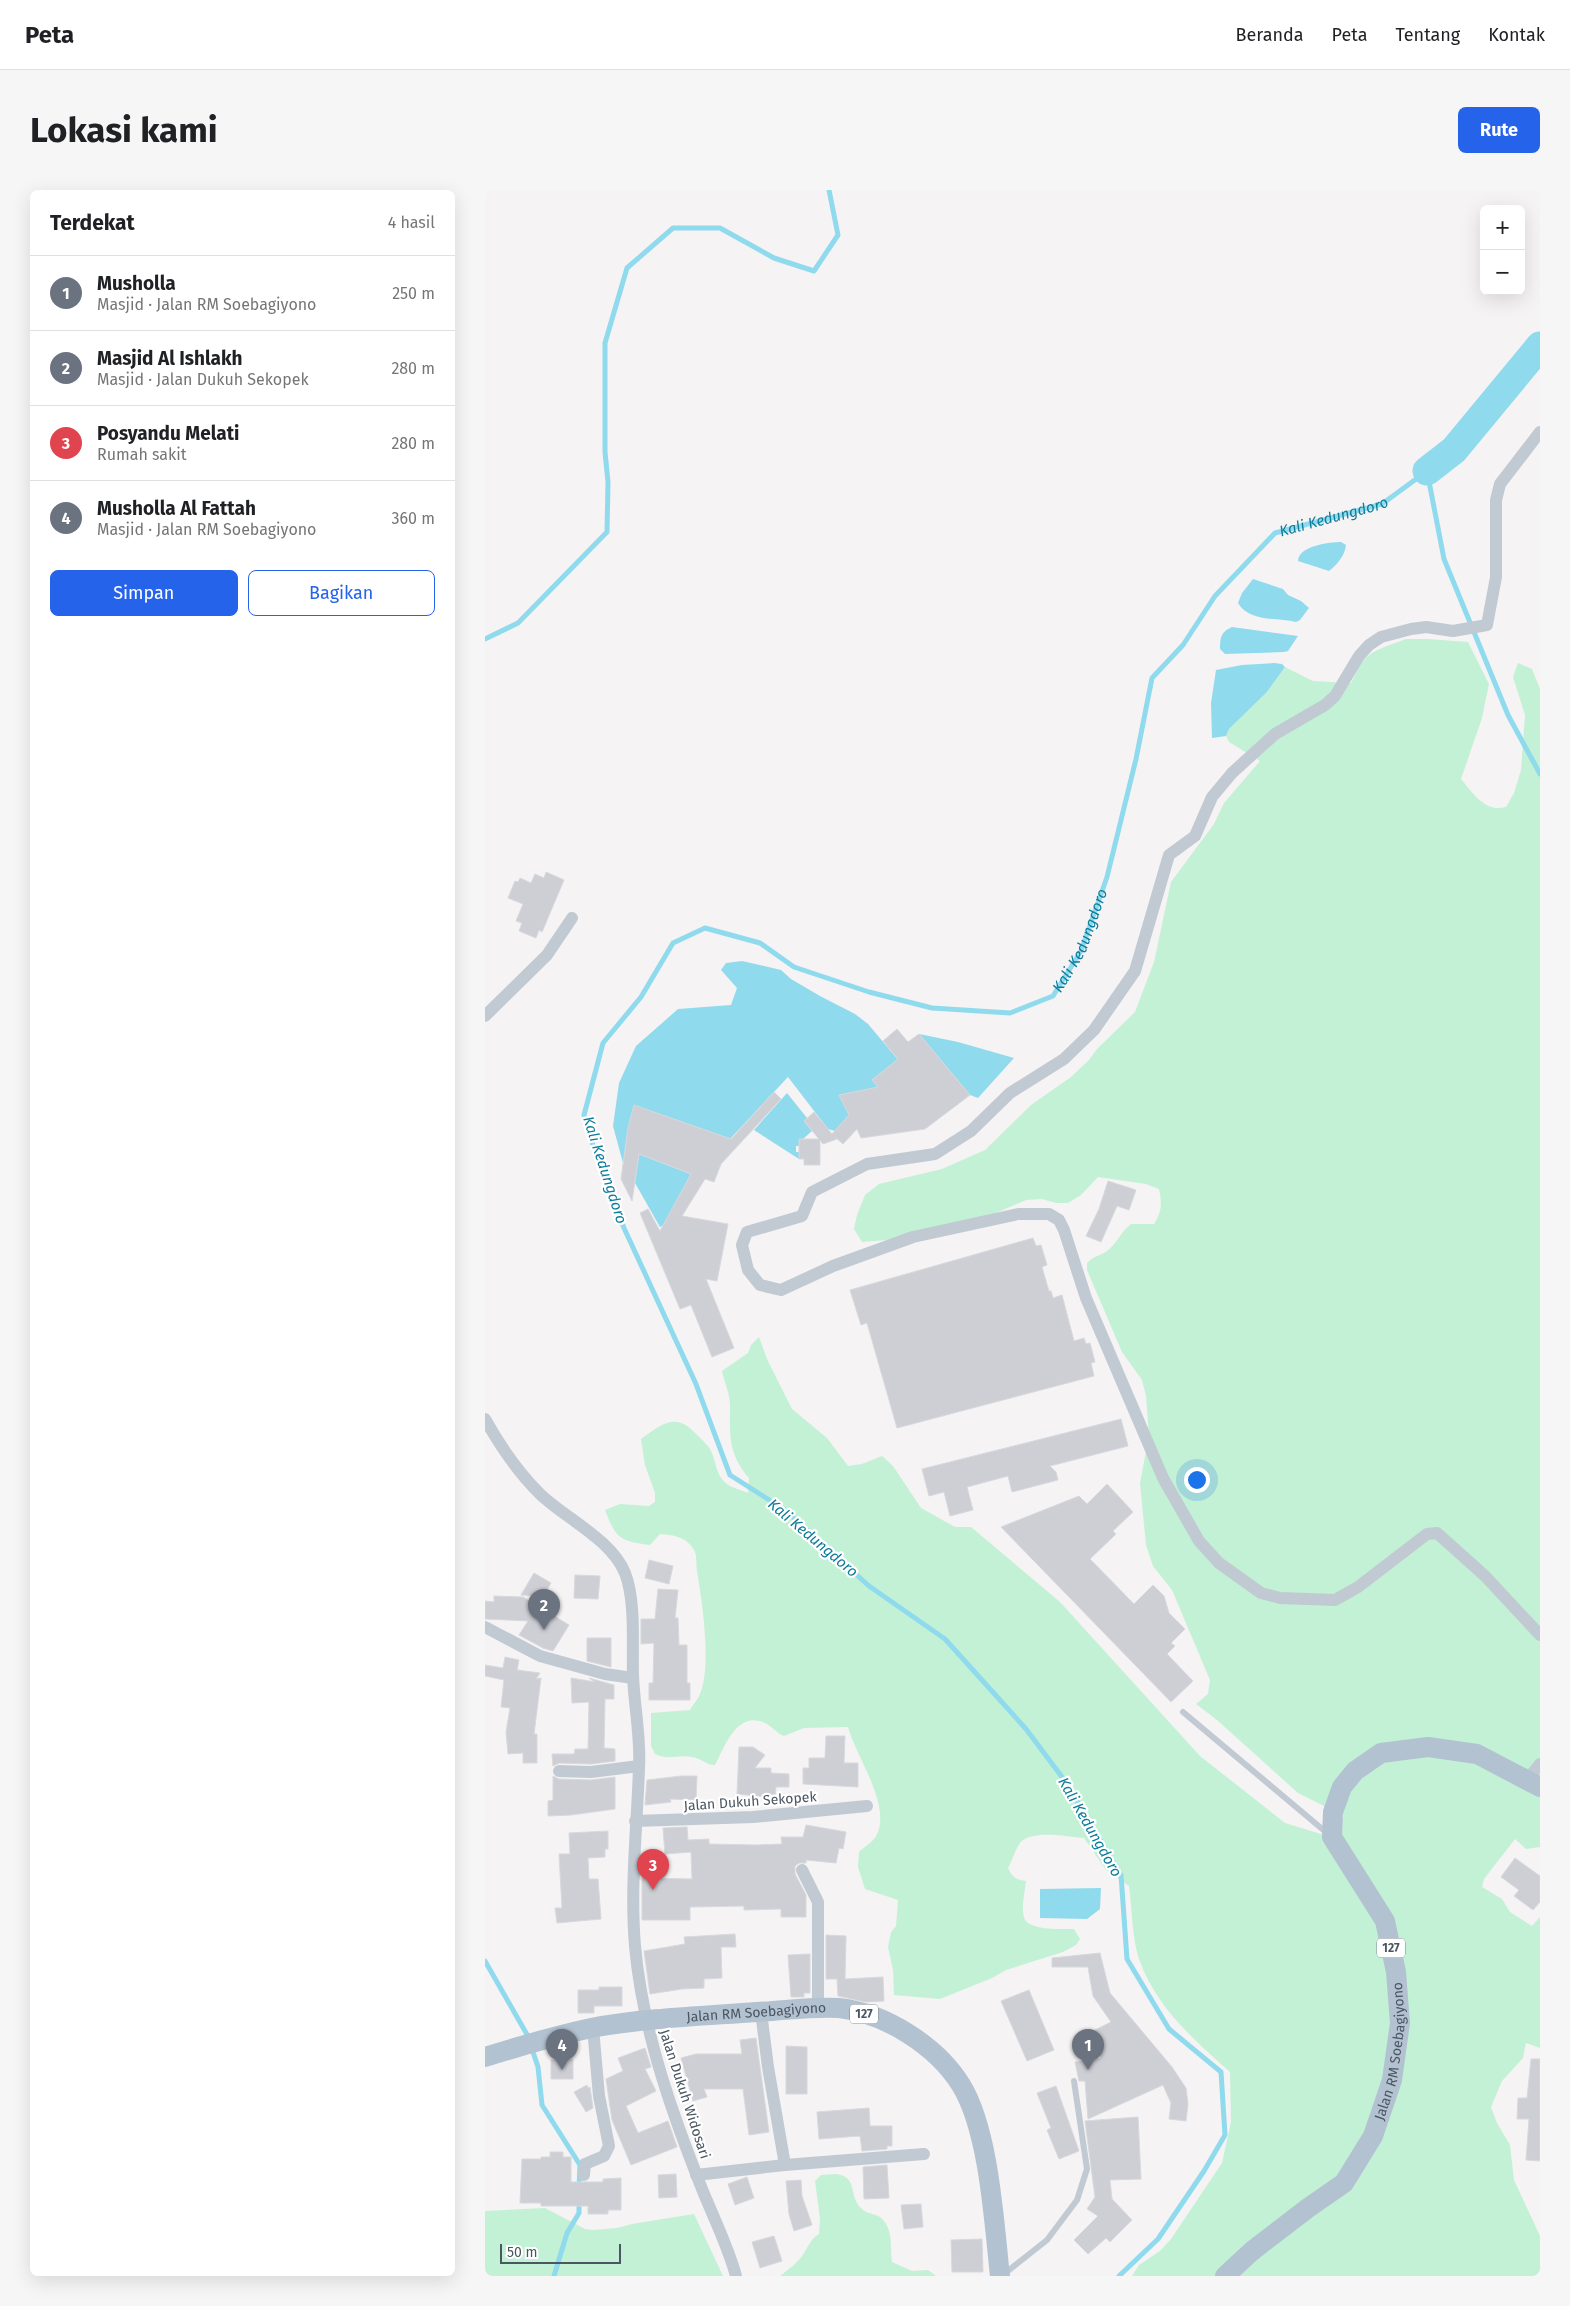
<!DOCTYPE html>
<html lang="id">
<meta charset="utf-8">
<style>
body{margin:0;font-family:"Fira Sans",sans-serif;background:#f6f6f6;color:#202124}
.controls{position:absolute;right:15px;top:15px;display:grid;overflow:hidden;border-radius:8px;box-shadow:0 5px 20px #0002}
.controls button{width:45px;height:45px;display:grid;place-items:center;padding:0;border:0;border-bottom:1px solid #e0e0e0;background:#fff;color:#202124;font:25px sans-serif}
.scale{position:absolute;left:15px;bottom:12px;width:121px;box-sizing:border-box;padding-left:5px;border:2px solid #4a5661;border-top:0;font-size:14px;line-height:18px;white-space:nowrap;color:#4a5661;-webkit-text-stroke:4px #fff;paint-order:stroke}
.you{position:absolute;left:711px;top:1289px;width:18px;height:18px;margin:-12px;border:4px solid #fff;border-radius:50%;background:#1a73e8;box-shadow:0 0 0 8px #1a73e833}
.badge{display:grid;place-items:center;width:32px;height:32px;border-radius:50%;background:#2563eb;color:#fff;font-size:16px;font-weight:700}
.pin{position:absolute;translate:-50% -41px;filter:drop-shadow(0 1px 2px #0008)}
.pin::after{content:'';position:absolute;top:26px;width:18px;height:15px;background:inherit;clip-path:polygon(0 0,100% 0,50% 100%)}
.list{margin:0;padding:0;list-style:none}
h2{display:flex;justify-content:space-between;align-items:center;height:65px;margin:0;padding:0 20px;font-size:21px}
h2 small{font-size:16px;font-weight:400;color:#757577}
.list li{display:grid;grid-template-columns:32px 1fr auto;gap:15px;align-items:center;box-sizing:border-box;height:75px;padding:0 20px;border-top:1px solid #e0e0e0}
.list b{display:block;font-size:19px;white-space:nowrap}
.list p{margin:0;font-size:16px;white-space:nowrap;color:#757577}
.list em{font-size:16px;font-style:normal;color:#757577}
.actions{display:flex;gap:10px;padding:15px 20px}
.actions a{flex:1;padding:11px 0;border:1px solid #2563eb;border-radius:8px;text-align:center;font-size:18px;color:#2563eb}
.actions .main{background:#2563eb;color:#fff}
.map{position:relative;flex:none;width:1055px;height:2086px;overflow:hidden;border-radius:8px}
header{display:flex;align-items:center;gap:30px;box-sizing:border-box;height:70px;padding:0 25px;background:#fff;border-bottom:1px solid #e0e0e0}
header strong{font-size:24px}
nav{display:flex;gap:28px;margin-inline-start:auto;font-size:18px}
.intro{display:flex;align-items:center;justify-content:space-between;box-sizing:border-box;height:120px;padding:0 30px}
h1{margin:0;font-size:35px}
.button{padding:12px 22px;border-radius:8px;background:#2563eb;color:#fff;font-size:18px;font-weight:700}
main{display:flex;gap:30px;padding:0 30px}
aside{flex:1;background:#fff;border-radius:8px;box-shadow:0 5px 20px #0002}
.map>svg:first-child{display:block}
.green{fill:#c3f1d5}
.water{fill:#90daee}
.lines{fill:none;stroke-linecap:round;stroke-linejoin:round}
.stream{stroke:#90daee;stroke-width:5}
.river{stroke:#90daee;stroke-width:29}
.building{fill:#cdcfd5;stroke:#d7d9de}
.lane{stroke:#c1cad2;stroke-width:6}
.street{stroke:#c1cad2;stroke-width:12}
.primary{stroke:#b3c2d1;stroke-width:20}
.labels{text-anchor:middle;stroke-width:4.5;stroke-linejoin:round;paint-order:stroke}
.shield{fill:#fff;stroke:#808990;stroke-width:1}
.shield-label{font-size:12px;font-weight:bold;fill:#4a5661}
.street-label{font-size:14px;fill:#4a5661;stroke:#fff}
.water-label{font-size:15px;font-style:italic;fill:#0c7c9b;stroke:#fff}
</style>
<header>
<strong>Peta</strong>
<nav><a>Beranda</a><a>Peta</a><a>Tentang</a><a>Kontak</a></nav>
</header>
<div class="intro"><h1>Lokasi kami</h1><a class="button">Rute</a></div>
<main>
<aside>
<h2>Terdekat<small>4 hasil</small></h2>
<ul class="list">
<li><span class="badge" style="background:#6b7280">1</span><div><b>Musholla</b><p>Masjid · Jalan RM Soebagiyono</p></div><em>250 m</em></li>
<li><span class="badge" style="background:#6b7280">2</span><div><b>Masjid Al Ishlakh</b><p>Masjid · Jalan Dukuh Sekopek</p></div><em>280 m</em></li>
<li><span class="badge" style="background:#e0444e">3</span><div><b>Posyandu Melati</b><p>Rumah sakit</p></div><em>280 m</em></li>
<li><span class="badge" style="background:#6b7280">4</span><div><b>Musholla Al Fattah</b><p>Masjid · Jalan RM Soebagiyono</p></div><em>360 m</em></li>
</ul>
<div class="actions"><a class="main">Simpan</a><a>Bagikan</a></div>
</aside>
<div class="map">
<svg width="1055" height="2086" viewBox="0 0 1055 2086">
<rect width="100%" height="100%" fill="#f5f3f3"/>
<g class="green">
<path d="M921,449H943L983,452L1004,494L997,528L976,589C988,603 1000,623 1021,617L1029,603L1036,580L1040,525L1028,487L1033,473L1047,479L1055,499V1657L1041,1659L1030,1649L999,1689L997,1697L1017,1709L1025,1722L1047,1736L1055,1727V1858L1041,1853L1038,1868L1017,1891L1006,1917L1012,1933L1025,1955L1029,1990L1055,2046V2086H647L654,2075L675,2061L686,2049L737,1973L746,1932L745,1882C708,1849 671,1817 654,1769C647,1748 647,1718 644,1696L621,1680L599,1648C583,1647 547,1639 535,1653C530,1660 527,1671 523,1678C527,1687 531,1690 541,1691C540,1701 536,1717 539,1727C542,1741 578,1739 589,1739L595,1749L591,1755L578,1762L521,1780L507,1788L455,1809L409,1805L408,1780L403,1757L406,1742L411,1736L413,1710L380,1699L373,1677L374,1662C379,1657 388,1652 391,1646C408,1617 370,1565 363,1537L319,1538L299,1546C291,1543 287,1536 280,1533C252,1520 240,1556 230,1575C221,1575 216,1568 207,1567C194,1564 183,1571 170,1564L166,1556V1523L205,1520C208,1515 213,1509 215,1504C227,1476 217,1411 212,1381C211,1376 212,1367 210,1362C203,1347 189,1345 175,1344L165,1355C135,1351 131,1349 120,1320L135,1314L164,1316L170,1312V1303L160,1275L156,1249C177,1234 191,1221 212,1245C216,1249 222,1254 225,1259C231,1269 230,1285 242,1294C247,1298 257,1300 263,1303L264,1288C243,1263 245,1246 245,1215C245,1204 239,1191 237,1181L263,1163L266,1155L274,1147L282,1169L307,1219L342,1248L363,1276L377,1274L397,1266L408,1276L436,1318L470,1337H486L575,1412L715,1566L800,1633L839,1645L859,1626L813,1603L732,1530L711,1514L723,1504L725,1490L687,1400L668,1376L661,1355L655,1293L664,1246L661,1206L657,1190L637,1162L602,1080V1073C608,1066 615,1066 622,1061C632,1054 636,1041 646,1034H669C677,1021 677,1014 674,999L661,994L613,987L596,1005L583,1013H571L557,1009L541,1010L506,1025L415,1049L377,1052L369,1039L372,1025L380,1005L394,994L457,979L500,960L546,915L586,887L604,870L612,859L650,822L669,772L686,692L729,634L739,613L775,571L744,552L741,546L744,539L782,502L800,477L828,491L866,493C870,486 873,477 878,471C888,459 906,455 921,449Z"/>
<path d="M351,1984C374,1987 363,2006 376,2018C384,2027 394,2021 401,2034C408,2045 405,2060 407,2072L427,2081L443,2080L451,2086H295C304,2079 313,2073 319,2063C324,2055 326,2049 334,2044L335,2029L330,1991L336,1985Z"/>
<polygon points="60,2018 100,2039 108,2040 132,2038 147,2034 209,2024 238,2086 0,2086 0,2021"/>
</g>
<g class="water">
<path d="M856,352L861,355C860,365 852,375 844,381L813,371C813,356 844,352 856,352Z"/>
<path d="M768,389L798,399L803,405L816,411L824,418L815,430L811,432C793,427 765,433 753,413L757,403Z"/>
<path d="M747,437L813,446L803,461L799,462L740,464L735,459C735,447 736,442 747,437Z"/>
<polygon points="789,473 797,474 800,477 782,502 744,539 741,546 727,548 726,513 731,480 757,475"/>
<polygon points="257,771 296,780 306,789 335,806 370,824 383,834 426,885 408,892 398,881 387,890 393,897 350,941 343,939 303,887 245,949 149,916 138,973 128,936 134,893 151,856 193,819 246,815 252,798 236,780 241,773"/>
<polygon points="434,844 473,852 529,868 493,908 485,905"/>
<polygon points="302,903 322,928 319,931 327,941 318,949 314,949 314,956 311,956 311,962 314,962 314,969 269,940"/>
<polygon points="154,964 206,984 183,1033 175,1037 150,993"/>
<polygon points="616,1698 615,1719 602,1729 555,1728 555,1699"/>
</g>
<g class="lines">
<g class="stream">
<polyline points="0,449 33,433 122,342 123,292 120,262 120,153 142,78 188,38 235,38 289,68 329,81 353,45 344,0"/>
<polyline points="0,1771 44,1848"/>
<polyline points="47,1859 53,1877 57,1915 95,1975 94,1998"/>
<polyline points="69,2086 82,2043 94,2023 94,2009"/>
<path id="s1" d="M634,2086L673,2049L719,1981L740,1945L736,1882L684,1839L642,1769L636,1685L580,1591L541,1539L460,1449L384,1396L300,1320L245,1285L211,1194L139,1038L110,962L99,925L118,853L156,807L188,753L220,738L275,753L309,777L384,802L447,818L525,823L568,806L596,761L622,687L651,569L667,488L698,455L730,406L790,343L897,314L942,281L959,369L1023,525L1055,584"/>
</g>
<polyline class="river" points="942,281 969,260 1055,156"/>
</g>
<g class="building">
<polygon points="61,682 79,690 57,742 54,740 51,748 34,741 37,733 31,731 38,714 23,708 30,691 33,692 35,688 46,693 50,684 59,688"/>
<polygon points="412,839 423,852 434,844 485,905 440,939 376,948 372,939 358,954 350,947 352,949 338,954 335,950 335,975 319,975 319,969 314,969 314,949 334,949 319,931 329,922 347,944 364,925 354,905 393,897 387,890 413,869 398,851"/>
<polygon points="289,902 296,909 236,974 229,992 220,989 197,1026 243,1034 232,1091 221,1089 249,1158 227,1167 206,1115 195,1119 155,1023 163,1019 175,1041 206,984 154,964 147,1011 136,989 143,938 149,915 246,949"/>
<polygon points="623,991 651,1000 644,1020 632,1016 616,1052 601,1046 614,1019"/>
<polygon points="548,1048 551,1056 556,1055 562,1075 557,1077 564,1101 566,1101 568,1108 577,1105 589,1151 599,1148 601,1154 605,1153 610,1172 606,1173 609,1186 412,1238 382,1133 376,1135 365,1100"/>
<polygon points="636,1229 643,1256 565,1276 571,1282 573,1290 527,1302 523,1286 482,1297 488,1320 465,1326 459,1302 444,1306 437,1279"/>
<polygon points="622,1294 648,1322 628,1341 631,1344 605,1369 649,1414 668,1395 679,1406 684,1423 700,1439 686,1453 690,1456 682,1464 708,1491 686,1512 516,1337 594,1306 602,1314"/>
<polygon points="164,1370 188,1376 184,1394 160,1388"/>
<polygon points="49,1383 66,1393 58,1406 36,1405"/>
<polygon points="90,1385 115,1386 113,1409 89,1408"/>
<polygon points="173,1399 193,1400 190,1428 193,1428 194,1455 202,1455 202,1493 205,1493 205,1510 164,1510 164,1493 168,1493 169,1453 156,1454 156,1429 170,1429"/>
<polygon points="9,1406 38,1407 84,1435 68,1461 58,1458 34,1445 43,1431 0,1429 0,1411 9,1412"/>
<polygon points="102,1448 126,1448 126,1477 102,1471"/>
<polygon points="20,1467 34,1470 32,1480 55,1483 51,1489 56,1488 49,1544 52,1544 52,1573 38,1573 38,1563 23,1564 21,1542 25,1518 16,1517 19,1490 0,1486 0,1475 18,1478"/>
<polygon points="86,1488 110,1492 104,1488 129,1495 129,1509 120,1509 119,1558 130,1559 130,1571 106,1574 74,1573 68,1576 67,1564 89,1564 90,1559 103,1559 104,1512 87,1513"/>
<polygon points="341,1546 360,1546 359,1573 373,1573 373,1597 318,1594 318,1578 324,1578 324,1568 340,1568"/>
<polygon points="254,1557 268,1557 280,1565 270,1578 286,1578 286,1583 304,1584 304,1597 291,1597 290,1608 252,1604"/>
<polygon points="68,1586 74,1589 106,1590 130,1587 130,1619 86,1625 63,1626 63,1611 68,1610"/>
<polygon points="196,1586 212,1586 211,1610 185,1609 186,1612 160,1615 162,1590"/>
<polygon points="321,1635 361,1642 358,1659 354,1658 351,1673 321,1670 321,1673 314,1673 310,1676 310,1684 321,1705 321,1727 296,1727 296,1719 259,1720 259,1716 205,1717 205,1730 157,1730 157,1688 207,1689 206,1662 180,1664 178,1638 202,1637 203,1650 224,1649 224,1654 270,1655 297,1654 296,1647 318,1647"/>
<polygon points="123,1641 123,1659 120,1659 120,1667 103,1668 104,1689 113,1689 116,1729 72,1733 70,1718 77,1718 74,1664 85,1664 84,1643"/>
<polygon points="1030,1668 1055,1686 1055,1712 1048,1720 1029,1706 1034,1700 1016,1687"/>
<polygon points="250,1744 251,1757 236,1757 237,1788 219,1789 219,1798 197,1799 165,1804 159,1761 200,1754 199,1747"/>
<polygon points="341,1745 361,1746 360,1789 398,1787 399,1811 381,1812 353,1806 352,1789 341,1789"/>
<polygon points="615,1763 625,1803 687,1877 701,1898 703,1914 701,1931 684,1929 686,1913 678,1895 603,1929 600,1891 594,1891 590,1872 616,1868 604,1843 626,1832 608,1806 603,1777 567,1777 567,1768"/>
<polygon points="325,1764 325,1803 319,1803 319,1807 306,1807 303,1765"/>
<polygon points="114,1797 137,1797 137,1816 109,1816 109,1823 93,1823 93,1800 114,1800"/>
<polygon points="544,1800 569,1860 542,1871 516,1811"/>
<polygon points="271,1848 284,1942 264,1945 258,1899 219,1899 222,1907 208,1911 196,1868 211,1864 257,1864 255,1850"/>
<polygon points="301,1856 322,1857 322,1904 301,1904"/>
<polygon points="160,1858 166,1877 160,1879 171,1901 141,1916 153,1943 183,1931 192,1957 146,1975 127,1930 121,1889 138,1881 133,1868"/>
<polygon points="88,1869 88,1889 66,1889 66,1870"/>
<polygon points="1046,1869 1055,1869 1055,1971 1041,1970 1044,1929 1032,1929 1033,1908 1042,1908"/>
<polygon points="102,1895 103,1898 105,1897 108,1918 101,1922 89,1902"/>
<polygon points="571,1896 594,1961 574,1969 562,1940 566,1938 552,1903"/>
<polygon points="384,1918 385,1936 407,1936 407,1956 402,1956 402,1959 377,1961 375,1946 334,1949 332,1922"/>
<polygon points="653,1927 656,1989 625,1990 627,2009 647,2030 625,2052 621,2048 603,2064 589,2050 613,2026 602,2019 610,2007 600,1931"/>
<polygon points="65,1962 78,1962 78,1967 86,1967 86,1992 118,1992 118,1989 136,1988 136,2020 123,2020 123,2024 103,2024 103,2016 56,2016 56,2013 35,2013 37,1969 56,1969 56,1967 65,1967"/>
<polygon points="402,1975 404,2008 379,2009 378,1977"/>
<polygon points="191,1984 192,2007 174,2008 173,1985"/>
<polygon points="262,1987 269,2008 250,2015 243,1994"/>
<polygon points="316,1990 317,2006 327,2035 309,2041 304,2024 301,1991"/>
<polygon points="436,2014 438,2037 419,2039 416,2015"/>
<polygon points="289,2046 297,2071 275,2078 267,2052"/>
<polygon points="497,2049 498,2082 467,2082 466,2050"/>
</g>
<g class="lines">
<g class="lane">
<polyline points="698,1522 842,1643"/>
<polyline points="519,2084 562,2050 592,2010 602,1979 589,1891"/>
</g>
<g class="street">
<polyline points="1055,242 1015,294 1011,310 1011,387 1002,435 968,441 941,437 926,439 896,447 884,455 874,466 850,506 840,515 790,544 747,583 727,607 710,646 684,665 650,781 609,840 579,869 525,903 486,941 450,964 382,974 327,1002 317,1026 262,1042 257,1055 263,1080 275,1095 296,1100 348,1076 428,1047 533,1024 564,1024 574,1030 579,1040 601,1108 678,1288 714,1351 734,1373 776,1403 795,1408 850,1410 873,1397 942,1344 952,1343 1000,1386 1055,1445"/>
<polyline points="0,826 62,765 87,728"/>
<path d="M0,1229C15,1256 33,1282 55,1304C81,1329 126,1349 140,1383C151,1411 147,1455 148,1485C149,1516 156,1547 154,1578C152,1638 145,1697 150,1756C157,1835 183,1912 212,1986C224,2019 242,2052 251,2086"/>
<polyline points="0,1437 55,1466 120,1484 148,1488"/>
<polyline points="74,1581 106,1582 154,1576"/>
<polyline points="1043,1589 1055,1574"/>
<polyline points="150,1631 268,1627 382,1616"/>
<polyline points="317,1680 333,1712 333,1818"/>
<polyline points="276,1822 283,1877 300,1975"/>
<polyline points="99,1985 100,1974 119,1966 124,1956 114,1906 108,1838"/>
<polyline points="211,1985 300,1975 439,1964"/>
</g>
<g class="primary">
<path id="s2" d="M0,1867C35,1856 70,1846 106,1838C160,1828 217,1826 271,1822C298,1821 327,1816 354,1818C400,1823 452,1856 476,1895C504,1940 509,2032 515,2086"/>
<path id="s3" d="M740,2086L767,2061L823,2018L859,1993L888,1946L907,1890L915,1833L911,1782L900,1731L847,1647L848,1622L857,1597L870,1581L896,1563L943,1557L992,1564L1055,1597"/>
</g>
</g>
<g class="labels">
<g class="shield">
<rect x="892" y="1748.5" width="28" height="19" rx="4"/>
<rect x="365" y="1814.5" width="28" height="19" rx="4"/>
</g>
<g class="shield-label">
<text x="906" y="1762">127</text>
<text x="379" y="1828">127</text>
</g>
<g class="street-label">
<text transform="translate(265 1611) rotate(-4)" y="5">Jalan Dukuh Sekopek</text>
<text dy="5" stroke="none"><textPath href="#s2" startOffset="276">Jalan RM Soebagiyono</textPath></text>
<text dy="5" stroke="none"><textPath href="#s3" startOffset="294">Jalan RM Soebagiyono</textPath></text>
<text transform="translate(200 1904) rotate(72)" y="5">Jalan Dukuh Widosari</text>
</g>
<g class="water-label">
<text dy="5" stroke="none"><textPath href="#s1" startOffset="2616">Kali Kedungdoro</textPath></text>
<text dy="5" stroke="none"><textPath href="#s1" startOffset="2091">Kali Kedungdoro</textPath></text>
<text transform="translate(120 980) rotate(72)" y="5">Kali Kedungdoro</text>
<text transform="translate(328 1348) rotate(40)" y="5">Kali Kedungdoro</text>
<text transform="translate(605 1637) rotate(60)" y="5">Kali Kedungdoro</text>
</g>
</g>
</svg>
<div class="controls">
<button>+</button>
<button>−</button>
</div>
<div class="scale">50 m</div>
<div class="you"></div>
<div class="pin badge" style="left:603px;top:1880px;background:#6b7280">1</div>
<div class="pin badge" style="left:59px;top:1440px;background:#6b7280">2</div>
<div class="pin badge" style="left:168px;top:1700px;background:#e0444e">3</div>
<div class="pin badge" style="left:77px;top:1880px;background:#6b7280">4</div>
</div>
</main>
